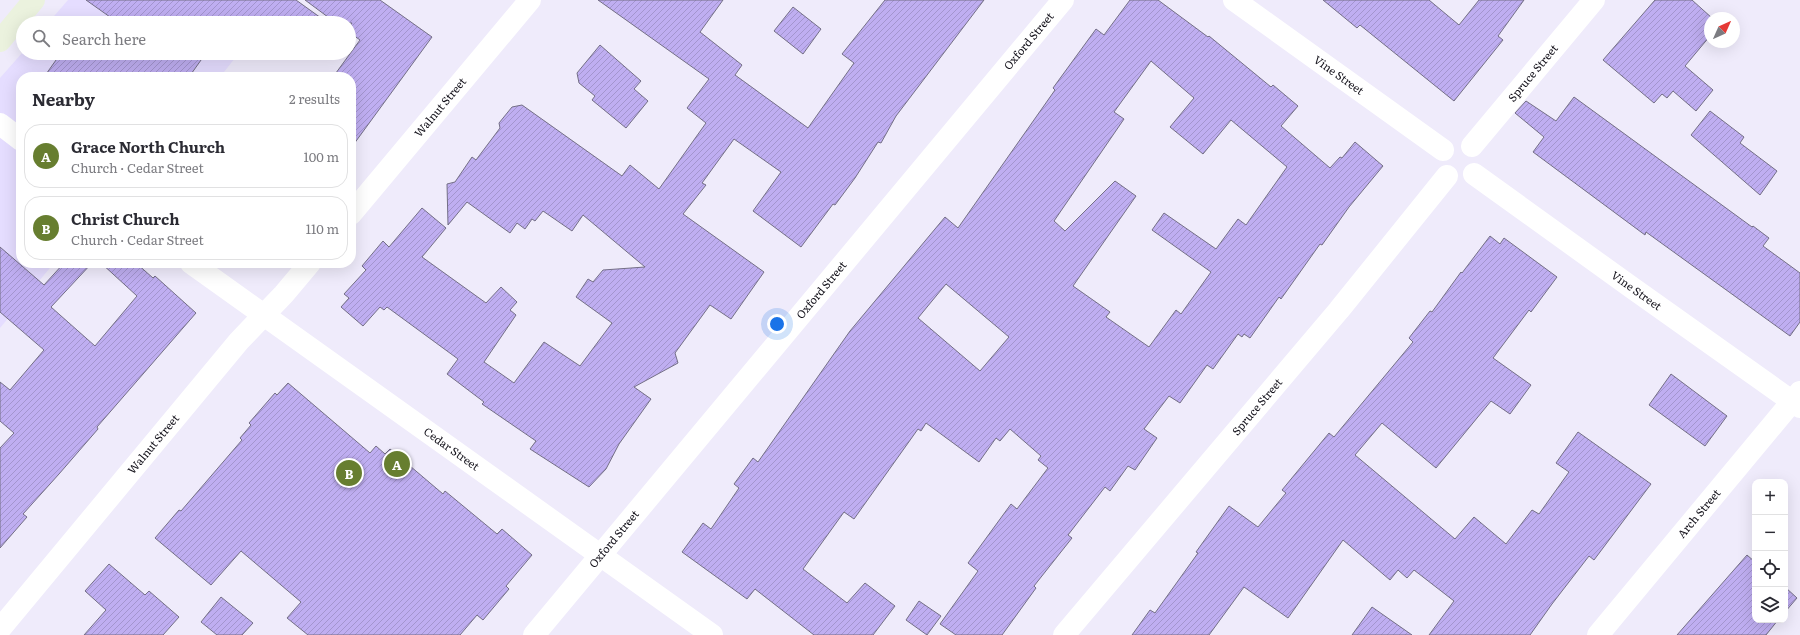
<!DOCTYPE html>
<meta charset="utf-8">
<style>
body{margin:0;font-family:Literata,serif;background:#f7f7f7;color:#2b2b33}
.controls{position:absolute;right:12px;bottom:12px;display:grid;overflow:hidden;border-radius:8px;box-shadow:0 4px 16px #0002}
.controls button{width:36px;height:36px;display:grid;place-items:center;padding:0;border:0;border-bottom:1px solid #e1e1e2;background:#fff;color:#2b2b33;font:20px sans-serif}
.compass{position:absolute;left:1704px;top:12px;width:36px;height:36px;border-radius:50%;background:#fff;box-shadow:0 4px 16px #0002;rotate:45deg}
.you{position:absolute;left:777px;top:324px;width:14px;height:14px;margin:-10px;border:3px solid #fff;border-radius:50%;background:#1a73e8;box-shadow:0 0 0 6px #1a73e833}
.badge{display:grid;place-items:center;width:26px;height:26px;border-radius:50%;background:#677e30;color:#fff;font-size:13px;font-weight:700}
.pin{position:absolute;translate:-50% -50%;border:2px solid #fff;box-shadow:0 1px 4px #0006}
.list{margin:0;padding:0;list-style:none}
h2{display:flex;justify-content:space-between;align-items:center;height:52px;margin:0;padding:0 16px;font-size:17px}
h2 small{font-size:13px;font-weight:400;color:#7c7c81}
.list li{display:grid;grid-template-columns:26px 1fr auto;gap:12px;align-items:center;box-sizing:border-box;height:64px;margin:0 8px 8px;padding:0 8px;border:1px solid #e1e1e2;border-radius:16px}
.list b{display:block;font-size:15px;white-space:nowrap}
.list p{margin:0;font-size:13px;white-space:nowrap;color:#7c7c81}
.list em{font-size:13px;font-style:normal;color:#7c7c81}
.icon{flex:none;width:22px;height:22px;fill:none;stroke:currentColor;stroke-width:2;stroke-linecap:round;stroke-linejoin:round}
.map{position:relative;flex:none;width:1800px;height:635px;overflow:hidden}
.search{position:absolute;background:#fff;box-shadow:0 4px 16px #0002;left:16px;top:16px;width:340px;height:44px;display:flex;align-items:center;gap:10px;box-sizing:border-box;padding:0 14px;border-radius:22px;color:#7c7c81;font-size:15px}
.panel{position:absolute;background:#fff;box-shadow:0 4px 16px #0002;left:16px;top:72px;width:340px;height:196px;border-radius:16px}
.map>svg:first-child{display:block}
.built{fill:#e5ddff}
.building{fill:url(#building-hatch);stroke:#746f86;fill-rule:evenodd}
.lines{fill:none;stroke-linecap:round;stroke-linejoin:round}
.minor{stroke:#fff;stroke-width:22}
.tertiary{stroke:#fff;stroke-width:22}
.secondary{stroke:#ebf2de;stroke-width:22}
.labels{text-anchor:middle;stroke-width:3.5;stroke-linejoin:round;paint-order:stroke}
.street-label{font-size:11px;fill:#121019;stroke:#fff}
</style>
<div class="map">
<svg width="1800" height="635" viewBox="0 0 1800 635">
<defs>
<pattern id="building-hatch" width="6" height="6" patternUnits="userSpaceOnUse"><rect width="6" height="6" fill="#bfaef1"/><path d="M-1 1l2-2M0 6l6-6M5 7l2-2" fill="none" stroke="#a395ce"/></pattern>
</defs>
<rect width="100%" height="100%" fill="#efebfb"/>
<g class="built">
<polygon points="68,0 272,0 263,23 48,23"/>
<polygon points="23,52 239,53 220,77 21,77 21,263 54,263 0,328 0,78"/>
</g>
<g class="building">
<polygon points="86,0 296,0 328,23 105,23 110,17"/>
<polygon points="305,0 380,0 432,37 351,148 351,77 333,77 360,40 349,32 349,27 352,23 336,23"/>
<polygon points="598,0 723,0 700,32 742,65 735,75 808,128 854,63 842,54 885,0 984,0 896,116 881,143 878,142 855,178 835,205 833,204 801,247 753,211 781,172 734,139 702,183 706,185 683,214 764,272 731,319 710,305 675,353 678,363 634,387 651,399 619,444 606,469 589,487 530,449 536,441 482,404 484,402 447,374 458,359 387,307 384,310 380,307 363,326 341,307 349,298 344,294 366,270 362,266 383,241 389,247 422,208 446,228 422,257 486,303 501,287 517,302 510,310 516,315 484,362 514,383 544,342 580,366 612,323 576,297 588,279 593,282 603,270 645,267 583,215 572,231 543,211 535,221 532,219 525,229 517,223 510,233 467,202 448,225 447,184 455,182 472,157 476,160 500,128 499,123 512,107 522,105 622,176 630,165 659,189 706,123 687,108 709,79"/>
<path d="M1130,0H1158L1208,37L1209,36L1271,87L1273,85L1298,106L1281,126L1330,168L1340,157L1342,158L1355,142L1383,166L1349,207L1322,245L1320,244L1281,299L1279,297L1250,338L1244,334L1242,337L1238,334L1213,369L1207,365L1180,403L1169,396L1144,429L1157,438L1135,470L1128,466L1110,491L1105,487L1068,535L1072,538L1034,586L1036,588L1002,635H956L940,624L978,571L968,563L1011,504L1017,509L1048,468L1038,460L1041,456L1010,429L1000,441L996,438L979,462L926,423L921,431L918,429L854,519L844,512L803,569L847,603L865,583L895,606L873,635H814L755,589L747,599L682,552L703,523L711,529L739,488L734,484L753,458L758,462L850,331L945,217L958,228L1055,90L1053,88L1096,29L1104,35ZM1151,61L1194,98L1170,127L1203,154L1231,120L1287,167L1246,225L1238,219L1216,249L1164,213L1152,230L1211,272L1181,314L1176,310L1149,347L1106,317L1110,312L1073,286L1136,196L1115,181L1065,231L1054,221L1124,119L1114,112ZM946,284L1009,337L980,371L918,318Z"/>
<polygon points="1323,0 1429,0 1459,25 1479,0 1524,0 1498,36 1503,40 1454,101 1360,25 1357,28"/>
<polygon points="1655,0 1692,0 1712,18 1710,18 1710,36 1685,66 1713,90 1696,111 1673,91 1667,98 1662,94 1654,103 1603,60"/>
<polygon points="793,7 821,29 803,54 774,31"/>
<polygon points="600,45 641,81 634,89 648,101 626,128 592,100 595,96 579,83 577,73"/>
<polygon points="61,53 206,53 189,77 44,77"/>
<polygon points="1574,97 1752,227 1753,226 1769,238 1763,246 1800,273 1800,322 1790,336 1646,232 1645,235 1533,152 1544,137 1515,113 1526,101 1556,121"/>
<polygon points="1710,111 1744,137 1740,143 1777,171 1760,195 1691,135"/>
<polygon points="1490,236 1500,244 1504,238 1557,277 1531,312 1529,310 1493,358 1531,385 1510,414 1491,401 1436,468 1382,423 1355,455 1455,539 1474,517 1506,544 1532,510 1539,514 1569,472 1556,463 1578,432 1651,484 1594,560 1589,556 1552,604 1530,635 1429,635 1454,601 1414,570 1407,578 1398,570 1390,580 1343,540 1288,618 1244,587 1209,635 1132,635 1150,610 1155,613 1198,553 1196,552 1229,506 1258,527 1286,493 1282,490 1329,433 1334,437 1413,342 1409,338 1430,311 1432,312 1461,272 1462,273"/>
<polygon points="0,247 44,285 64,263 92,263 51,307 95,346 137,296 101,263 136,263 153,278 155,276 196,313 97,427 98,429 59,474 23,514 27,517 0,548 0,448 14,433 0,421 0,382 10,390 44,350 0,312"/>
<polygon points="1671,374 1727,416 1705,446 1649,405"/>
<polygon points="288,383 370,453 376,446 385,454 390,449 443,494 445,491 497,534 502,529 532,555 506,586 509,589 483,620 477,615 460,635 308,635 287,618 301,602 241,551 211,585 155,538 179,510 181,511 242,440 240,438 251,425 249,423 275,393 277,395"/>
<polygon points="1747,555 1755,562 1755,620 1778,620 1766,635 1677,635"/>
<polygon points="109,564 145,595 149,591 179,617 163,635 84,635 106,610 85,591"/>
<polygon points="1785,587 1797,598 1785,612"/>
<polygon points="221,597 253,623 242,635 217,635 201,622"/>
<polygon points="919,601 941,616 927,635 906,620"/>
<polygon points="1372,607 1412,635 1352,635"/>
</g>
<g class="lines">
<g class="minor">
<path id="s1" d="M1234,0L1443,150"/>
<path id="s2" d="M1472,146L1594,0"/>
<path id="s3" d="M1474,174L1631,287L1800,407"/>
<path id="s4" d="M351,214L530,0"/>
<path id="s5" d="M0,629L239,341L284,294L310,263"/>
<path id="s6" d="M1064,635L1339,310L1447,176"/>
<path id="s7" d="M1598,635L1800,392"/>
</g>
<g class="tertiary">
<polyline points="0,124 21,140"/>
<path id="s8" d="M191,263L712,635"/>
<path id="s9" d="M534,635L1063,0"/>
</g>
<polyline class="secondary" points="0,41 34,0"/>
</g>
<g class="labels">
<g class="street-label">
<text dy="4" stroke="none"><textPath href="#s9" startOffset="773">Oxford Street</textPath></text>
<text dy="4" stroke="none"><textPath href="#s2" startOffset="95">Spruce Street</textPath></text>
<text dy="4" stroke="none"><textPath href="#s1" startOffset="129">Vine Street</textPath></text>
<text dy="4" stroke="none"><textPath href="#s4" startOffset="139">Walnut Street</textPath></text>
<text dy="4" stroke="none"><textPath href="#s9" startOffset="449">Oxford Street</textPath></text>
<text dy="4" stroke="none"><textPath href="#s3" startOffset="200">Vine Street</textPath></text>
<text dy="4" stroke="none"><textPath href="#s6" startOffset="299">Spruce Street</textPath></text>
<text dy="4" stroke="none"><textPath href="#s5" startOffset="240">Walnut Street</textPath></text>
<text dy="4" stroke="none"><textPath href="#s8" startOffset="320">Cedar Street</textPath></text>
<text dy="4" stroke="none"><textPath href="#s7" startOffset="158">Arch Street</textPath></text>
<text dy="4" stroke="none"><textPath href="#s9" startOffset="125">Oxford Street</textPath></text>
</g>
</g>
</svg>
<div class="controls">
<button>+</button>
<button>−</button>
<button><svg class="icon" aria-label="locate" viewBox="0 0 24 24"><circle cx="12" cy="12" r="6"/><path d="M12 2v4M12 18v4M2 12h4M18 12h4"/></svg></button>
<button><svg class="icon" aria-label="layers" viewBox="0 0 24 24"><path d="M12 4l9 5-9 5-9-5zM3 14l9 5 9-5"/></svg></button>
</div>
<svg class="compass" viewBox="-18 -18 36 36"><path d="M0-13l5 13h-10z" fill="#e53935"/><path d="M0 13l5-13h-10z" fill="#7c7c81"/></svg>
<div class="you"></div>
<div class="pin badge" style="left:397px;top:464px">A</div>
<div class="pin badge" style="left:349px;top:473px">B</div>
<div class="search"><svg class="icon" aria-label="search" viewBox="0 0 24 24"><circle cx="10" cy="10" r="6"/><path d="M15 15l6 6"/></svg>Search here</div>
<section class="panel">
<h2>Nearby<small>2 results</small></h2>
<ul class="list">
<li><span class="badge">A</span><div><b>Grace North Church</b><p>Church · Cedar Street</p></div><em>100 m</em></li>
<li><span class="badge">B</span><div><b>Christ Church</b><p>Church · Cedar Street</p></div><em>110 m</em></li>
</ul>
</section>
</div>
